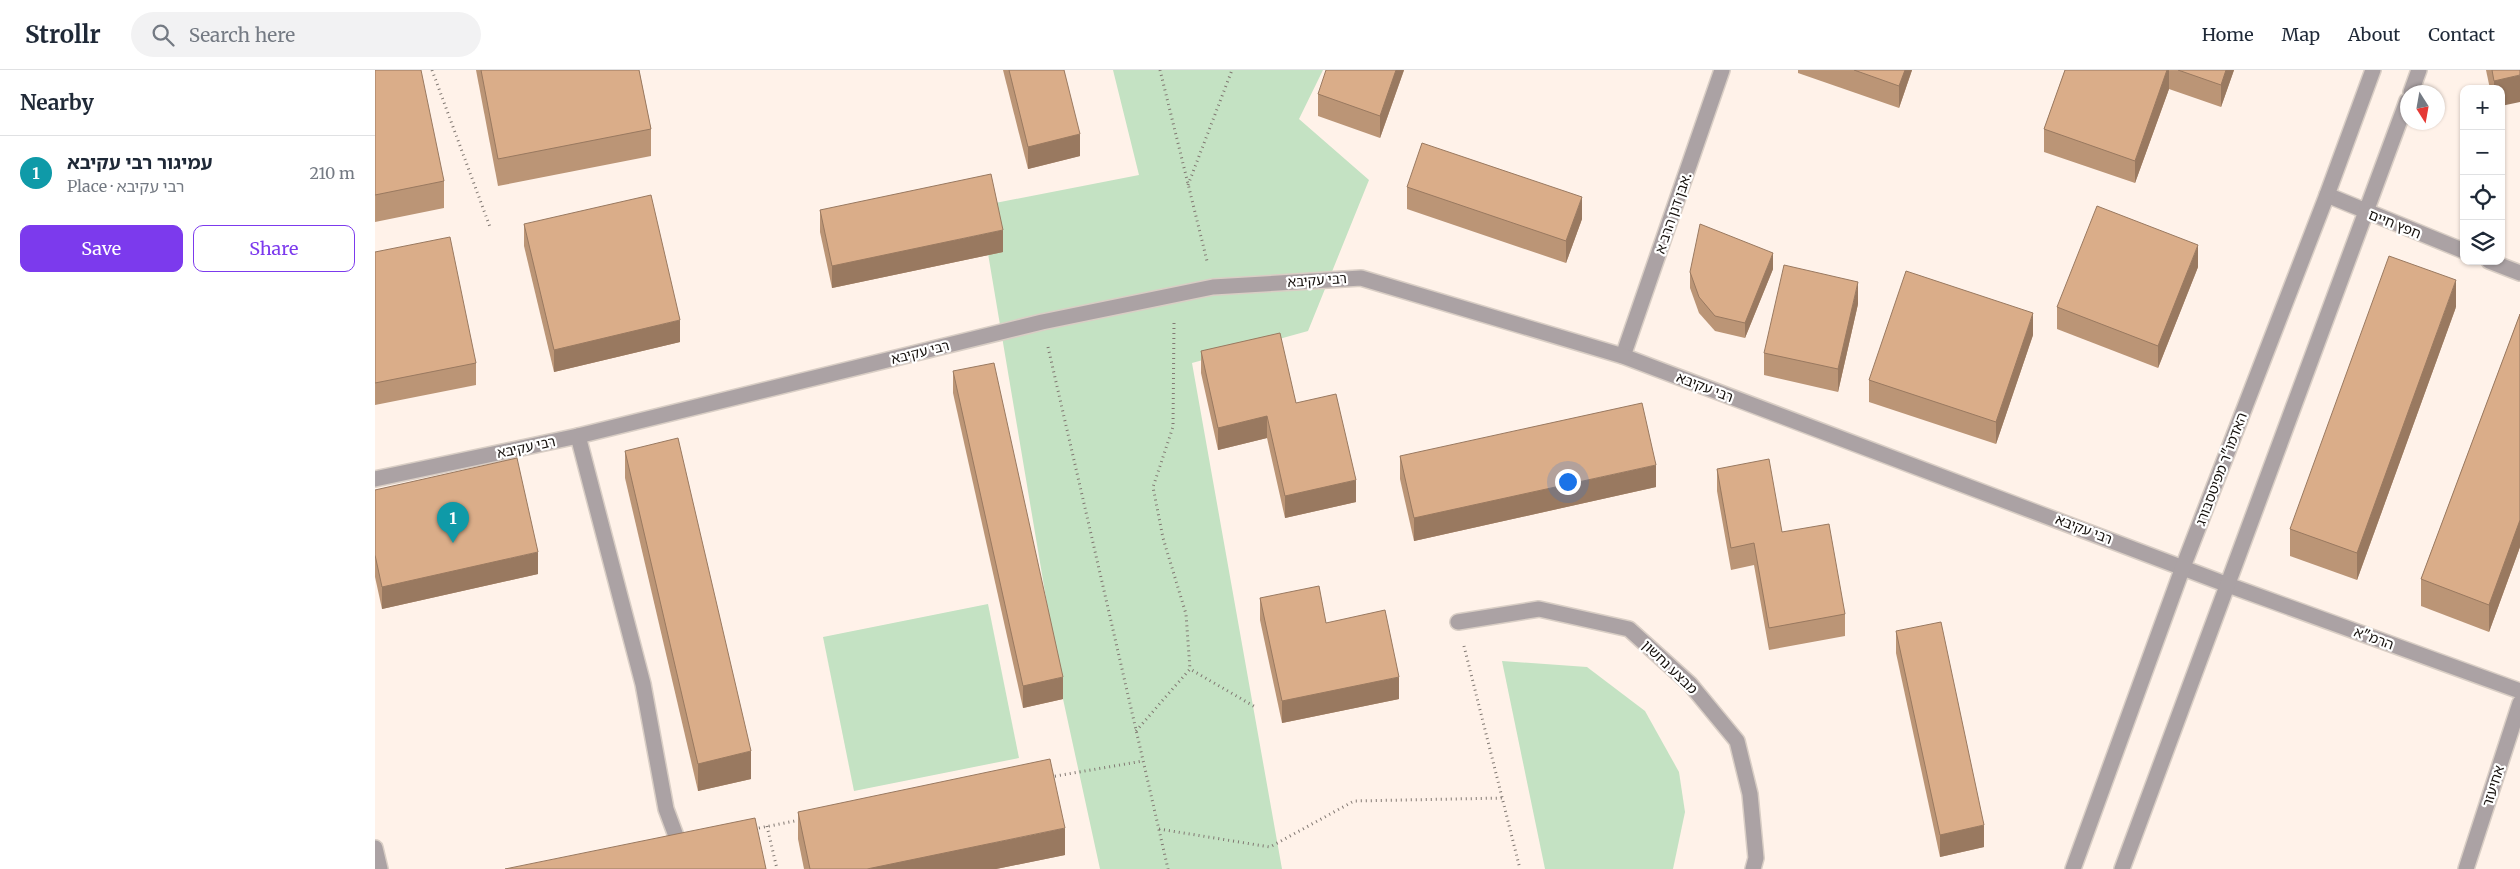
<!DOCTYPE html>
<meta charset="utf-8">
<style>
body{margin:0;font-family:Merriweather,"Noto Sans Hebrew",serif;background:#f2f2f3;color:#1f2937}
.controls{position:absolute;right:15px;top:15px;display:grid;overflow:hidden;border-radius:10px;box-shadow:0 1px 4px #0004}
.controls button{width:45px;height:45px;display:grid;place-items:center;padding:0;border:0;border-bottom:1px solid #e0e1e3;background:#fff;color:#1f2937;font:25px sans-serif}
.compass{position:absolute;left:2025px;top:15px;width:45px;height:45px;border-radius:50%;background:#fff;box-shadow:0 1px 4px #0004;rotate:169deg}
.you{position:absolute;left:1192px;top:411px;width:18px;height:18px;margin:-12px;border:4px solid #fff;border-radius:50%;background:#1a73e8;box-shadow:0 0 0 8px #1a73e833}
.badge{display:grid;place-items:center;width:32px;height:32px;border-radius:50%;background:#7c3aed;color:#fff;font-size:16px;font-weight:700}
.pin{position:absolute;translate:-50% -41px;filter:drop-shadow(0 1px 2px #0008)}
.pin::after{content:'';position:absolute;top:26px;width:18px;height:15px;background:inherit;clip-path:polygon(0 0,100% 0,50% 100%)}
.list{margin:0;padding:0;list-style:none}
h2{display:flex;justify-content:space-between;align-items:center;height:65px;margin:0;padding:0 20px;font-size:21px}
h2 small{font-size:16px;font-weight:400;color:#747a83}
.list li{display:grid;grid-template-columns:32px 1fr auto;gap:15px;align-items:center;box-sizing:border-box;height:75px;padding:0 20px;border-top:1px solid #e0e1e3}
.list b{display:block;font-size:19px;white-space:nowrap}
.list p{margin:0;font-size:16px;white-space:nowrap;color:#747a83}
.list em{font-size:16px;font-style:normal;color:#747a83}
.actions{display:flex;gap:10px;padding:15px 20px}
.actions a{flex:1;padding:11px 0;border:1px solid #7c3aed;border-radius:10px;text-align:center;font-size:18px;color:#7c3aed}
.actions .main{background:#7c3aed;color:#fff}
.icon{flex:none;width:28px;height:28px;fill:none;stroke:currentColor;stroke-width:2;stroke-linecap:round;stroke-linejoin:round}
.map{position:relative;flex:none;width:2145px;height:799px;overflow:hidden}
header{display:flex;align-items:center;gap:30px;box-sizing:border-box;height:70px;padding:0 25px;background:#fff;border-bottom:1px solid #e0e1e3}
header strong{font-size:24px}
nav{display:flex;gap:28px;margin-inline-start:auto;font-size:18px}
.search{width:350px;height:45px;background:#f2f2f3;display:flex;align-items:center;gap:12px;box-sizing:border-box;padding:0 18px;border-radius:28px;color:#747a83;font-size:19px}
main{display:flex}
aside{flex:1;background:#fff}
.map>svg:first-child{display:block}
.green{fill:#c4e2c3}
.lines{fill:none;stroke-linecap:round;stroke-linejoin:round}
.minor-casing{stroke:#d9cec5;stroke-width:18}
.path{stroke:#817872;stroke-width:3;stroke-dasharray:1 4;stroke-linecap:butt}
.minor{stroke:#aba2a4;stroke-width:15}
.wall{fill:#bb9576}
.shaded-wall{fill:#997960}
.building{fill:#daad89;stroke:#997960}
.labels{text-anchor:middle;stroke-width:4.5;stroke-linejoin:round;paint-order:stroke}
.street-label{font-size:14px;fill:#140f0b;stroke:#fff}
</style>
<header>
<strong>Strollr</strong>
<div class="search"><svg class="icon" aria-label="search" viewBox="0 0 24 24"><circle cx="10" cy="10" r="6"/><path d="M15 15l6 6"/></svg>Search here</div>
<nav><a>Home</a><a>Map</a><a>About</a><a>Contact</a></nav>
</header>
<main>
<aside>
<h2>Nearby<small></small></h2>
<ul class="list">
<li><span class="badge" style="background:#0f9aa8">1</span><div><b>עמיגור רבי עקיבא</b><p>Place · רבי עקיבא</p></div><em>210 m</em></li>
</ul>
<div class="actions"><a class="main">Save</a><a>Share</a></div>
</aside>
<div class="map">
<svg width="2145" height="799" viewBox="0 0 2145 799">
<rect width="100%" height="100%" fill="#fff2e9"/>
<g class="green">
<polygon points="738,0 948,0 924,49 994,110 933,261 817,293 907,799 725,799 688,629 605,136 764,105"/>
<polygon points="613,534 644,688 479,721 448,567"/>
<polygon points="1127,591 1212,597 1270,641 1304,702 1310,742 1298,799 1170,799"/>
</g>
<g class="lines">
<defs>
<g id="minor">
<polyline points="2036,22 2044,0"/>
<polyline points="1952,125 2089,181"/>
<polyline points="2114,191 2145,203"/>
<polyline points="1248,286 1347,0"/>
<polyline points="203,366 268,614 291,739 304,774"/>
<polyline points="0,409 203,366 667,252 838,217 986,208 1248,286 1853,515 2145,621"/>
<polyline points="1083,552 1164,539 1254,559 1315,614 1362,671 1375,724 1381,788 1378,799"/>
<polyline points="0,778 5,799"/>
<polyline points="1698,799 1808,497 1952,125 1998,0"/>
<polyline points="1747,799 2032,31"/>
<polyline points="2091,799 2145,633"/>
</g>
</defs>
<use href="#minor" class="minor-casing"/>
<g class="path">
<polyline points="57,0 115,157"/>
<polyline points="785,0 832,191"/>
<polyline points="813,115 857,0"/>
<polyline points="799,253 798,357 778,417 788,468 811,544 815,599"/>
<polyline points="673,277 793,799"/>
<polyline points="1089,576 1145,799"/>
<polyline points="761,661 815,599 882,638"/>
<polyline points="675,707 768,691"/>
<polyline points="392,756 402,799"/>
<polyline points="379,759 425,750"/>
<polyline points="784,759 895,777 979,731 1128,728"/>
</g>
<use href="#minor" class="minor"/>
</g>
<g class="wall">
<polygon points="0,0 69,111 69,138 0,152"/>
<polygon points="101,0 264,0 276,59 276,86 123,116"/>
<polygon points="628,0 689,0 705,86 653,99"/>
<polygon points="1029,0 1005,68 943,46 943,24"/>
<polygon points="1423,0 1537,0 1524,38 1423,3"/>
<polygon points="1690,0 1859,0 1846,37 1794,19 1760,113 1669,82 1669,59"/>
<polygon points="2111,0 2145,0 2126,19 2115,19"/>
<polygon points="1032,117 1207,149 1191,193 1032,139"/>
<polygon points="445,140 628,182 457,218 445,162"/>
<polygon points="149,154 305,272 179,302 149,176"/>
<polygon points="0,182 101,293 101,315 0,335"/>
<polygon points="1823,197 1783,298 1682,259 1682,237"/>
<polygon points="1398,199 1370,268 1340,261 1324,243 1315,218 1315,202"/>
<polygon points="1483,234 1463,322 1389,305 1389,283"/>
<polygon points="2081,237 1982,510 1915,486 1915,459"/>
<polygon points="2145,244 2145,477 2114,562 2046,536 2046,509"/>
<polygon points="1658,265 1621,374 1494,332 1494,310"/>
<polygon points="826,281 921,333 981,432 910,448 892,368 843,380 826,303"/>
<polygon points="578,301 688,629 648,638 578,323"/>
<polygon points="250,381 376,709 323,721 250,408"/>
<polygon points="1025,386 1281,417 1039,471 1025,409"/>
<polygon points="1342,399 1407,462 1470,544 1470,566 1394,580 1379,495 1356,500 1342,421"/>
<polygon points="0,420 163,504 7,539 0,507"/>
<polygon points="885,528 951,553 1024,629 907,653 885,550"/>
<polygon points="1521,561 1609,777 1565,787 1521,583"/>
<polygon points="423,742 690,785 621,799 429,799 423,769"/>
</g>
<g class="shaded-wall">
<polygon points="1021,0 1029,0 1005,68 1005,46"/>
<polygon points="1530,0 1537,0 1524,38 1524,16"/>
<polygon points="1792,0 1794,0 1794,19 1760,113 1760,91"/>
<polygon points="1851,0 1859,0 1846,37 1846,15"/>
<polygon points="2145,5 2145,32 2126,36 2126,19 2119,19 2119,11"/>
<polygon points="705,64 705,86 653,99 653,77"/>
<polygon points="1207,127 1207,149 1191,193 1191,171"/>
<polygon points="628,160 628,182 457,218 457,196"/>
<polygon points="1823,175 1823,197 1783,298 1783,276"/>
<polygon points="1398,183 1398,199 1370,268 1370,253"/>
<polygon points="2081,210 2081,237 1982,510 1982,483"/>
<polygon points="1483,212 1483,234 1463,322 1463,299"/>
<polygon points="1658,243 1658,265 1621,374 1621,352"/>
<polygon points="305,250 305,272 179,302 179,280"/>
<polygon points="892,346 892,368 843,380 843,358"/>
<polygon points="1281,395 1281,417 1039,471 1039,448"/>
<polygon points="981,410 981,432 910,448 910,426"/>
<polygon points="2145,450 2145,477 2114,562 2114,535"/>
<polygon points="163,482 163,504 7,539 7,517"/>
<polygon points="688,607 688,629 648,638 648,616"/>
<polygon points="1024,607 1024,629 907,653 907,631"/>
<polygon points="376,681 376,709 323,721 323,694"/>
<polygon points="1609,755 1609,777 1565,787 1565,765"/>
<polygon points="690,758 690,785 621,799 492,799"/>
</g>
<g class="building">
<polygon points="0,0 46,0 69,111 0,125"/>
<polygon points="106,0 264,0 276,59 123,89"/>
<polygon points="634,0 689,0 705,64 653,77"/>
<polygon points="951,0 1021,0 1005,46 943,24"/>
<polygon points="1479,0 1530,0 1524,16"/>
<polygon points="1690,0 1792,0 1760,91 1669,59"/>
<polygon points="1803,0 1851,0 1846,15"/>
<polygon points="2117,0 2145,0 2145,5 2119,11"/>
<polygon points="1047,73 1207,127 1191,171 1032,117"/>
<polygon points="616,104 628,160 457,196 445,140"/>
<polygon points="276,125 305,250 179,280 149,154"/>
<polygon points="1722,136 1823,175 1783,276 1682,237"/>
<polygon points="1325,154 1398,183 1370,253 1340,246 1324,227 1315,202"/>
<polygon points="75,167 101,293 0,313 0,182"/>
<polygon points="2014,186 2081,210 1982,483 1915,459"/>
<polygon points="1409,195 1483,212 1463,299 1389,283"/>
<polygon points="1531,201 1658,243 1621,352 1494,310"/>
<polygon points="2145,244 2145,450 2114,535 2046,509"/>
<polygon points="905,263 921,333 961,324 981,410 910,426 892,346 843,358 826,281"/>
<polygon points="619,293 688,607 648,616 578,301"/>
<polygon points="1267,333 1281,395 1039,448 1025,386"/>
<polygon points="303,368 376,681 323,694 250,381"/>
<polygon points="142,388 163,482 7,517 0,485 0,420"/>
<polygon points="1394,389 1407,462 1454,454 1470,544 1394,558 1379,473 1356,478 1342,399"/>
<polygon points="944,516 951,553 1010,540 1024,607 907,631 885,528"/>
<polygon points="1566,552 1609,755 1565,765 1521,561"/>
<polygon points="675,689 690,758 492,799 435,799 423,742"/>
<polygon points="380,748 391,799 130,799"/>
</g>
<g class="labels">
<g class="street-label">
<text transform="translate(1298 143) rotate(-71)" y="5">אבן דנן הרב א.</text>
<text transform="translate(2020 154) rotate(22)" y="5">חפץ חיים</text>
<text transform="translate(942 210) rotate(-4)" y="5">רבי עקיבא</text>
<text transform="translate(545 282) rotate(-14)" y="5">רבי עקיבא</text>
<text transform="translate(1330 317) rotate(21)" y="5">רבי עקיבא</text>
<text transform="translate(151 377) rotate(-12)" y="5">רבי עקיבא</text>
<text transform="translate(1846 399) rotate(-69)" y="5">האדמו"ר מפיטסבורג</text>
<text transform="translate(1709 459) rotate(21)" y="5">רבי עקיבא</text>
<text transform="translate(1999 568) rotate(20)" y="5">הרמ"א</text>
<text transform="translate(1295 597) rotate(44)" y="5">מבצע נחשון</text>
<text transform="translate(2118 716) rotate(-72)" y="5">אחיעזר</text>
</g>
</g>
</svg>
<div class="controls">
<button>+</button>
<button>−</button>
<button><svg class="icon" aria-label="locate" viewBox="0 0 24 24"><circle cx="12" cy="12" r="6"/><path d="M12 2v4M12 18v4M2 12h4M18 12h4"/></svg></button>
<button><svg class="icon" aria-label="layers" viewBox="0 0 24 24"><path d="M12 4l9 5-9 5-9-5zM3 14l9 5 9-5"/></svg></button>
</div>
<svg class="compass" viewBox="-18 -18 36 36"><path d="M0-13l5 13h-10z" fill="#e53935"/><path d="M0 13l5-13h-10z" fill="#747a83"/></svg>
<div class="you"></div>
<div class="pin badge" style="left:78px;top:473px;background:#0f9aa8">1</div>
</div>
</main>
